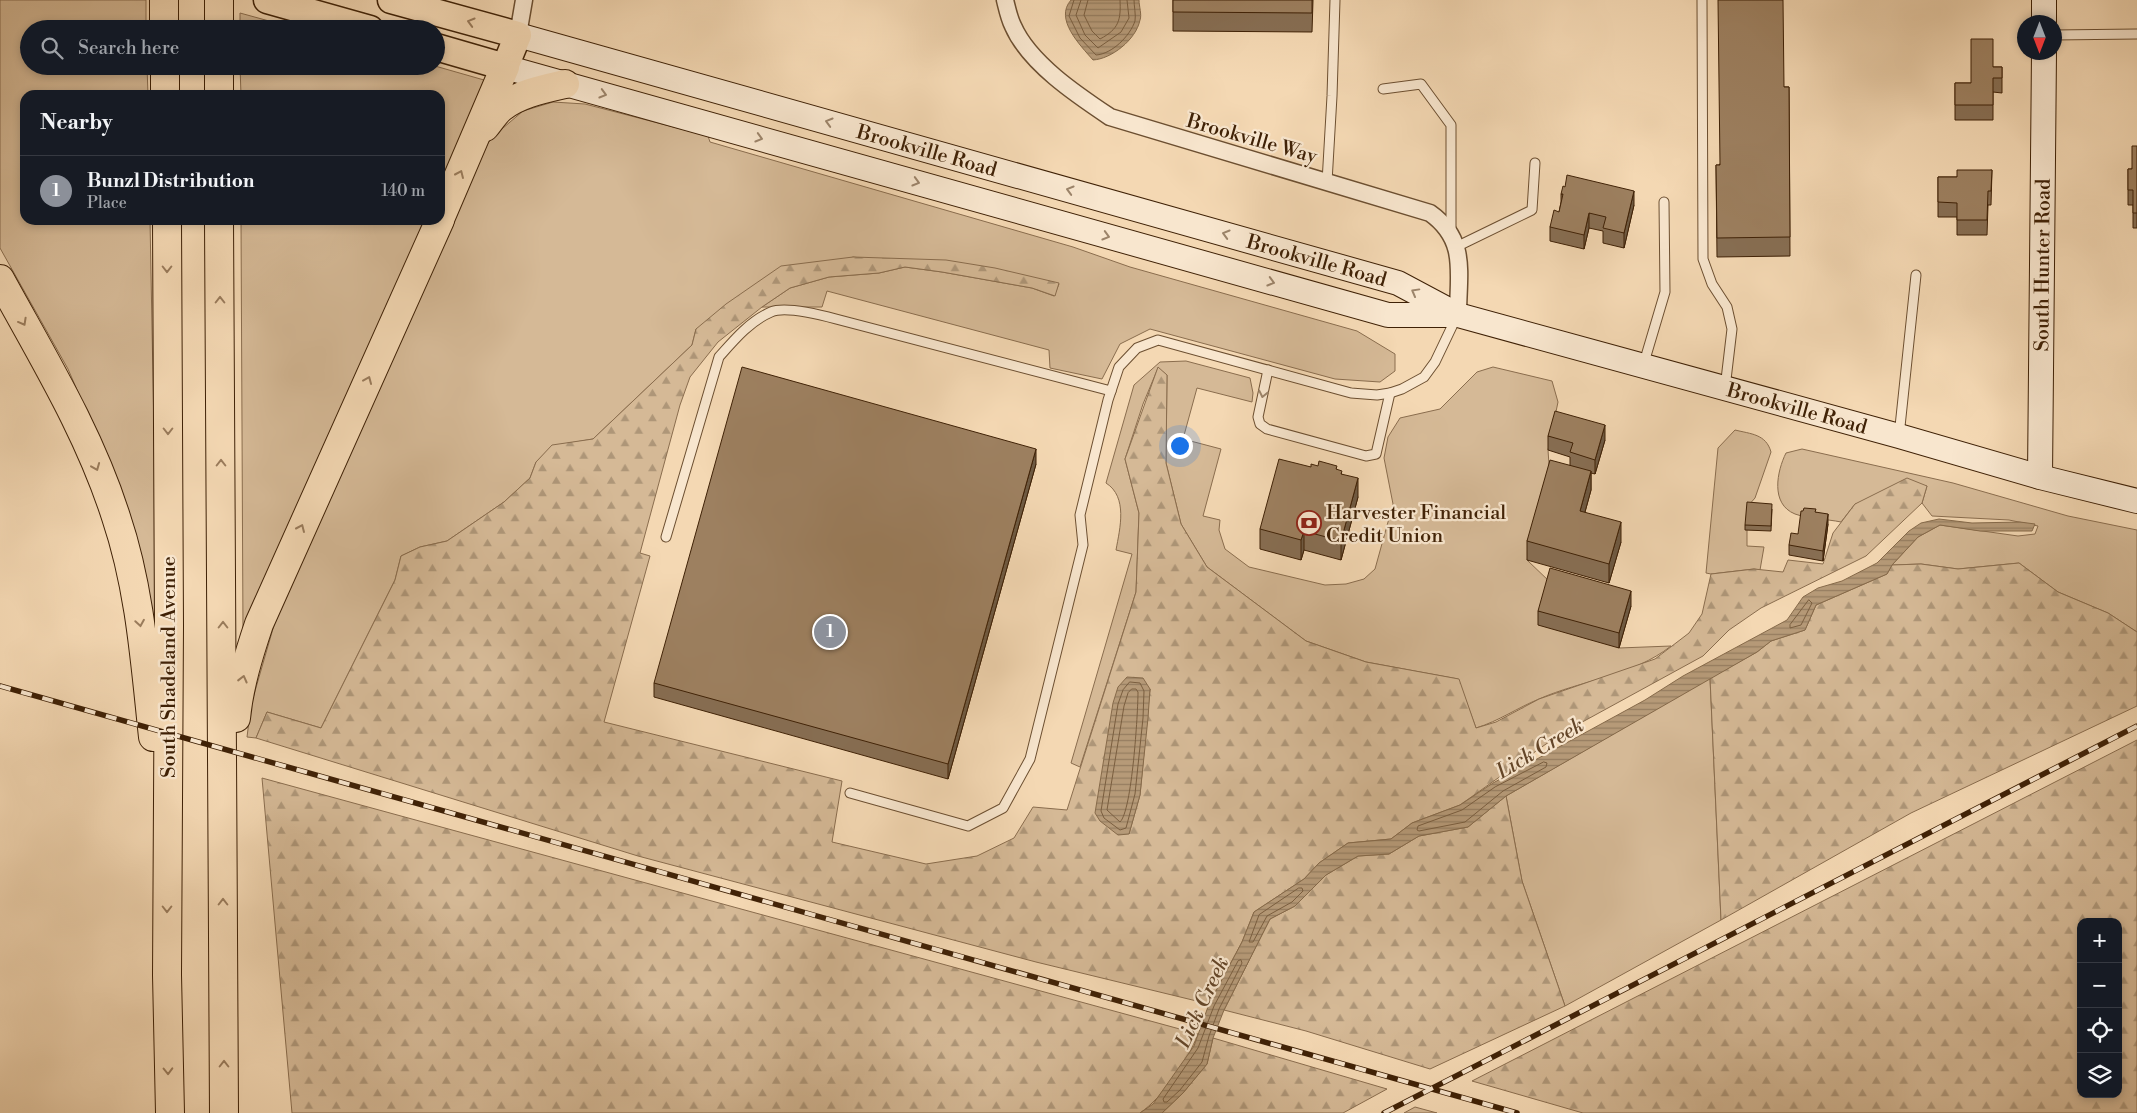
<!DOCTYPE html>
<meta charset="utf-8">
<style>
body{margin:0;font-family:"Libre Bodoni",serif;background:#242831;color:#f1f3f6}
.controls{position:absolute;right:15px;bottom:15px;display:grid;overflow:hidden;border-radius:10px;box-shadow:0 2px 8px #0003}
.controls button{width:45px;height:45px;display:grid;place-items:center;padding:0;border:0;border-bottom:1px solid #363941;background:#171b24;color:#f1f3f6;font:25px sans-serif}
.compass{position:absolute;left:2017px;top:15px;width:45px;height:45px;border-radius:50%;background:#171b24;box-shadow:0 2px 8px #0003;rotate:180deg}
.you{position:absolute;left:1179px;top:445px;width:18px;height:18px;margin:-12px;border:4px solid #fff;border-radius:50%;background:#1a73e8;box-shadow:0 0 0 8px #1a73e833}
.badge{display:grid;place-items:center;width:32px;height:32px;border-radius:50%;background:#8c9099;color:#fff;font-size:16px;font-weight:700}
.pin{position:absolute;translate:-50% -50%;border:2px solid #fff;box-shadow:0 1px 5px #0006}
.list{margin:0;padding:0;list-style:none}
h2{display:flex;justify-content:space-between;align-items:center;height:65px;margin:0;padding:0 20px;font-size:21px}
h2 small{font-size:16px;font-weight:400;color:#9ea1a6}
.list li{display:grid;grid-template-columns:32px 1fr auto;gap:15px;align-items:center;box-sizing:border-box;height:70px;padding:0 20px;border-top:1px solid #363941}
.list b{display:block;font-size:19px;white-space:nowrap}
.list p{margin:0;font-size:16px;white-space:nowrap;color:#9ea1a6}
.list em{font-size:16px;font-style:normal;color:#9ea1a6}
.icon{flex:none;width:28px;height:28px;fill:none;stroke:currentColor;stroke-width:2;stroke-linecap:round;stroke-linejoin:round}
.map{position:relative;flex:none;width:2137px;height:1113px;overflow:hidden}
.search{position:absolute;background:#171b24;box-shadow:0 2px 8px #0003;left:20px;top:20px;width:425px;height:55px;display:flex;align-items:center;gap:12px;box-sizing:border-box;padding:0 18px;border-radius:28px;color:#9ea1a6;font-size:19px}
.panel{position:absolute;background:#171b24;box-shadow:0 2px 8px #0003;left:20px;top:90px;width:425px;height:135px;border-radius:15px}
.map>svg:first-child{display:block}
.grass{fill:#d5b996;stroke:#8a6d4e}
.forest{fill:url(#forest-firs);stroke:#8a6d4e;fill-rule:evenodd}
.water{fill:url(#water-rules);stroke:#866a4a}
.lines{fill:none;stroke-linecap:round;stroke-linejoin:round}
.shore{stroke:#7a5e3f;stroke-width:1}
.lane-casing{stroke:#6c4f31;stroke-width:11}
.street-casing{stroke:#6c4f31;stroke-width:19}
.secondary-casing{stroke:#3f2106;stroke-width:26}
.primary-casing{stroke:#3f2106;stroke-width:29}
.highway-casing{stroke:#3f2106;stroke-width:30}
.lane{stroke:#f8e6ce;stroke-width:9}
.street{stroke:#f8e6ce;stroke-width:16}
.secondary{stroke:#f8e6ce;stroke-width:24}
.primary{stroke:#f4d8b3;stroke-width:26}
.highway{stroke:#f4d8b3;stroke-width:28}
.rail-casing{stroke:#3f2106;stroke-width:5.5}
.rail{stroke:#f8e6ce;stroke-width:4;stroke-dasharray:11;stroke-linecap:butt}
.wall{fill:#876e53;stroke:#3f2106}
.shaded-wall{fill:#6e5a43;stroke:#3f2106}
.building{fill:#9d8060;stroke:#3f2106}
.oneway{stroke:#9a7c5c}
.oneway2{stroke:#9c846a}
.labels{text-anchor:middle;stroke-width:4.5;stroke-linejoin:round;paint-order:stroke}
.street-label{font-size:20px;fill:#3f2106;stroke:#f8e6ce}
.poi-label{font-size:20px;fill:#3f2106;stroke:#f8e6ce;text-anchor:start}
.water-label{font-size:21px;font-style:italic;fill:#634528;stroke:#f8e6ce}
</style>
<div class="map">
<svg width="2137" height="1113" viewBox="0 0 2137 1113">
<defs>
<pattern id="forest-firs" width="22" height="20" patternUnits="userSpaceOnUse" patternTransform="scale(1.25)"><rect width="22" height="20" fill="#d5b996"/><path d="M5 1l3.5 6h-7zM16 11l3.5 6h-7z" fill="#ae9678"/></pattern>
<pattern id="water-rules" width="6" height="5" patternUnits="userSpaceOnUse" patternTransform="scale(1.25)"><rect width="6" height="5" fill="#b69a78"/><path d="M0 2.5h6" fill="none" stroke="#957d60"/></pattern>
</defs>
<rect width="100%" height="100%" fill="#f4d8b3"/>
<filter id="stains"><feTurbulence type="fractalNoise" baseFrequency=".004" numOctaves="4"/><feColorMatrix values="0 0 0 0 .2 0 0 0 0 .09 0 0 0 0 .02 0 0 0 .5 -.17"/></filter>
<radialGradient id="worn" r=".72"><stop offset=".6" stop-color="#630" stop-opacity="0"/><stop offset="1" stop-color="#630" stop-opacity=".3"/></radialGradient>
<g class="grass">
<polygon points="0,0 146,0 146,29 29,29 29,66 147,66 148,95 25,95 25,220 150,220 158,645 114,475 68,369 0,248"/>
<polygon points="240,13 298,29 240,29"/>
<polygon points="240,66 435,66 484,80 477,109 440,195 440,95 241,95"/>
<polygon points="553,102 585,104 708,136 710,142 1073,247 1130,267 1357,331 1395,354 1395,371 1380,382 1335,379 1150,329 1120,344 1102,379 1050,368 1049,350 827,291 822,307 762,307 790,288 829,277 879,273 905,267 942,272 1032,288 1054,296 1059,284 853,257 696,329 692,345 593,439 552,446 536,462 530,478 504,502 447,541 420,547 401,556 395,580 321,728 267,712 256,738 247,737 251,705 285,587 488,143 503,128 523,111"/>
<polygon points="241,220 429,220 243,633"/>
<path d="M1186,361L1250,378L1253,393L1252,402L1197,388L1183,439L1221,449L1203,516L1220,520L1219,530L1225,549L1249,567L1325,585L1346,584L1364,579L1375,569L1393,504L1384,458L1388,437L1400,418L1440,409L1477,372L1493,367L1552,381L1558,402L1548,450L1550,479L1527,560L1619,648L1671,646C1633,676 1582,680 1539,699C1517,708 1499,721 1476,728L1458,679L1366,662L1306,641L1207,567L1181,524L1166,463L1167,375L1158,368L1143,404L1125,459L1139,513L1136,592L1080,767L1071,763L1132,554L1116,550C1120,528 1128,497 1106,483L1134,385L1160,362Z"/>
<path d="M1735,430C1751,434 1766,434 1771,452L1755,498L1747,507V546L1764,547L1760,570L1754,569L1711,574L1706,573L1718,448Z"/>
<path d="M1802,449L1953,483L2068,516L2137,530V632L2108,613L2058,592L2019,563L1958,569L1921,564L1892,565L1918,537L1940,525L2018,536L2035,534L2038,526L2009,520L1932,516L1922,503L1927,486L1855,504L1841,522C1827,519 1809,519 1795,514C1770,504 1777,471 1786,453Z"/>
<polygon points="1710,678 1721,920 1565,1006 1522,881 1506,796"/>
</g>
<g class="forest">
<path d="M853,257L946,260L995,268L1059,283L1055,296L1032,288L942,272L905,267L879,273L829,277L790,288L762,307L718,342L690,377L680,405L640,553L650,556L604,722L842,781L832,842L926,864L977,856L1014,838L1033,807L1067,810L1136,592L1139,513L1125,459L1158,367L1167,375L1166,463L1181,524L1207,567L1306,641L1366,662L1459,679L1476,728L1496,722L1539,699L1655,659L1689,633L1702,614L1711,574L1754,569L1783,572L1788,560L1823,564L1833,533L1855,504L1907,478L1927,486L1922,503L1866,556L1761,608L1729,630L1703,656L1575,726L1546,744L1460,805L1412,823L1391,839L1348,843L1319,863L1304,879L1254,912L1242,942L1209,1004L1036,962L638,856L256,738L267,712L321,728L395,580L401,556L420,547L447,541L504,502L530,478L536,462L552,445L593,439L692,345L696,329L726,304L781,266ZM1150,689L1140,795L1129,834Z"/>
<polygon points="2019,563 2058,592 2108,613 2137,632 2137,706 1911,813 1721,920 1710,678 1757,652 1771,641 1805,630 1816,605 1887,574 1892,565 1921,564 1958,569"/>
<path d="M2137,740V1113H1583L1472,1081ZM2081,922H2118V1094H2081Z"/>
<path d="M262,778L1198,1034C1188,1061 1163,1097 1140,1113H292Z"/>
<polygon points="1506,796 1522,881 1565,1006 1430,1069 1306,1031 1224,1010 1270,919 1295,906 1326,875 1358,856 1389,854 1419,836 1468,827"/>
<polygon points="1213,1038 1387,1089 1343,1113 1162,1113 1183,1093 1207,1064"/>
<polygon points="1415,1107 1437,1113 1404,1113"/>
</g>
<g class="water">
<path d="M1071,0H1139C1139,6 1142,15 1140,20C1136,40 1111,59 1093,60C1080,45 1054,19 1071,0Z"/>
<polygon points="1939,519 1972,523 2020,522 2035,524 2032,531 1980,531 1940,525 1918,537 1892,565 1887,574 1816,605 1805,630 1771,641 1757,652 1506,796 1468,827 1419,836 1389,854 1358,856 1326,875 1295,906 1270,919 1224,1010 1213,1038 1207,1064 1183,1093 1162,1113 1140,1113 1153,1104 1194,1046 1209,1004 1242,942 1254,912 1304,879 1319,863 1348,843 1391,839 1412,823 1460,805 1493,783 1645,700 1683,676 1787,620 1803,597 1818,588 1842,581 1877,563 1909,531 1921,523"/>
<polygon points="1127,677 1143,678 1150,689 1148,718 1140,795 1129,834 1118,835 1100,821 1095,813 1113,703 1118,687"/>
</g>
<g class="lines">
<g class="shore">
<path d="M1074,0L1069,16L1080,38L1096,55C1112,54 1130,36 1135,21C1136,15 1134,6 1134,0"/>
<polyline points="1081,0 1076,15 1085,35 1098,48 1121,32 1129,18 1127,0"/>
<path d="M1088,0L1084,15L1092,31L1100,39C1119,29 1121,20 1120,0"/>
<polygon points="1809,600 1812,603 1801,625 1790,628 1790,625"/>
<polygon points="1130,682 1140,683 1144,691 1143,718 1135,794 1126,828 1120,830 1104,818 1101,811 1118,704 1123,690"/>
<path d="M1132,689H1136L1138,692C1138,713 1132,811 1120,822L1107,810L1124,706L1128,693Z"/>
<polygon points="1544,762 1547,763 1546,767 1503,791 1465,822 1419,831 1417,830 1418,826 1462,810 1495,787"/>
<polygon points="1299,888 1302,888 1303,891 1292,902 1267,916 1253,942 1249,942 1259,915"/>
<polygon points="1241,960 1242,963 1219,1009 1209,1036 1202,1062 1180,1090 1167,1102 1164,1102 1163,1099 1198,1048 1214,1006 1238,961"/>
</g>
<defs>
<g id="lane">
<polyline points="1702,0 1703,259 1712,284 1727,307 1732,329 1725,388"/>
<polyline points="2054,35 2137,34"/>
<polyline points="1383,89 1421,84 1451,125 1451,233"/>
<polyline points="1327,182 1332,96 1335,0"/>
<polyline points="1456,247 1532,210 1535,163"/>
<polyline points="1643,366 1665,292 1664,202"/>
<polyline points="1268,370 1258,417 1260,424 1267,429 1366,456 1376,454 1390,393"/>
<polyline points="1899,436 1916,275"/>
<path d="M666,537L719,357C734,340 750,321 771,312C785,306 821,315 836,319L1111,391"/>
<polyline points="850,793 968,826 1003,808 1030,759 1083,545 1080,515 1108,400 1119,367 1137,348 1158,340 1351,393 1377,395 1390,393 1402,389 1424,377 1435,362 1456,318"/>
</g>
<g id="street">
<path d="M1005,0C1007,8 1009,18 1013,26C1029,63 1077,95 1110,117L1430,213C1468,240 1458,274 1458,315"/>
<polyline points="518,35 524,0"/>
</g>
<g id="secondary">
<polyline points="2044,22 2044,0"/>
<path id="s1" d="M518,35L1398,283L1458,315L1899,436L2040,477L2137,501"/>
<polyline points="505,67 1388,315 1455,315"/>
<path id="s2" d="M2040,477L2044,52"/>
</g>
<g id="primary">
<polyline points="267,0 370,29"/>
<polyline points="391,0 518,35 505,67 436,47"/>
</g>
<g id="highway">
<polyline points="164,0 164,29"/>
<polyline points="219,0 219,29"/>
<polyline points="165,66 165,95"/>
<polyline points="219,66 219,95"/>
<path d="M485,127C490,121 495,113 501,108C518,94 543,89 565,84"/>
<polyline points="440,219 505,67"/>
<polyline points="167,220 169,626 167,975 170,1113"/>
<polyline points="219,220 224,1113"/>
<path d="M0,279C42,356 89,432 116,517C140,588 145,662 153,737"/>
<path d="M236,718C239,686 249,654 259,624L440,220"/>
</g>
</defs>
<use href="#lane" class="lane-casing"/>
<use href="#street" class="street-casing"/>
<use href="#secondary" class="secondary-casing"/>
<use href="#primary" class="primary-casing"/>
<use href="#highway" class="highway-casing"/>
<use href="#lane" class="lane"/>
<use href="#street" class="street"/>
<use href="#secondary" class="secondary"/>
<use href="#primary" class="primary"/>
<use href="#highway" class="highway"/>
<defs>
<g id="rail">
<polyline points="0,686 1517,1113"/>
<polyline points="1384,1113 2137,726"/>
</g>
</defs>
<use href="#rail" class="rail-casing"/>
<use href="#rail" class="rail"/>
</g>
<g class="wall">
<polygon points="1173,0 1313,0 1312,32 1173,31"/>
<polygon points="1993,67 2002,67 2002,93 1993,92 1993,120 1955,120 1955,83 1971,83"/>
<polygon points="1784,87 1789,87 1790,256 1717,257 1716,165 1719,165"/>
<polygon points="2137,146 2137,228 2133,228 2133,205 2128,205 2128,169 2132,169"/>
<polygon points="1992,170 1991,205 1988,205 1987,235 1957,235 1957,217 1938,217 1938,177 1957,177"/>
<polygon points="1561,194 1634,205 1624,248 1603,243 1603,231 1589,228 1584,249 1550,241 1550,227 1559,212 1561,202"/>
<polygon points="1548,436 1605,440 1595,474 1591,473 1591,490 1585,512 1621,542 1609,583 1527,560 1527,541 1570,465 1570,457 1548,450"/>
<polygon points="1036,464 948,779 654,697 654,683"/>
<polygon points="1311,467 1337,469 1342,474 1358,497 1341,560 1304,550 1301,560 1260,549 1260,529"/>
<polygon points="1772,509 1771,531 1745,530 1745,525"/>
<polygon points="1816,512 1828,524 1823,561 1789,555 1789,545"/>
<polygon points="1631,606 1619,648 1538,625 1538,611"/>
</g>
<g class="shaded-wall">
<polygon points="1634,191 1634,205 1624,248 1624,233"/>
<polygon points="1589,213 1589,228 1584,249 1584,235"/>
<polygon points="1605,425 1605,440 1595,474 1595,460"/>
<polygon points="1036,449 1036,464 948,779 948,764"/>
<polygon points="1591,471 1591,490 1580,530 1580,511"/>
<polygon points="1358,478 1358,497 1341,560 1341,541"/>
<polygon points="1828,514 1828,524 1823,561 1823,551"/>
<polygon points="1621,522 1621,542 1609,583 1609,564"/>
<polygon points="1304,531 1304,550 1301,560 1301,540"/>
<polygon points="1631,591 1631,606 1619,648 1619,633"/>
</g>
<g class="building">
<polygon points="1173,0 1312,0 1312,13 1173,12"/>
<polygon points="1718,0 1783,0 1784,87 1789,87 1790,237 1717,238 1716,165 1720,165"/>
<polygon points="1971,39 1993,39 1993,67 2002,67 2002,78 1993,78 1993,105 1955,105 1955,83 1971,83"/>
<polygon points="2132,146 2137,146 2137,213 2133,213 2133,190 2128,190 2128,169 2132,169"/>
<polygon points="1957,170 1992,170 1991,191 1988,191 1987,220 1957,220 1957,203 1938,202 1938,177 1957,177"/>
<polygon points="1567,175 1634,191 1624,233 1603,228 1606,217 1589,213 1584,235 1550,227 1554,210 1559,212 1563,194 1561,194 1563,186 1565,187"/>
<polygon points="742,367 1036,449 948,764 654,683"/>
<polygon points="1555,411 1605,425 1595,460 1570,452 1573,443 1548,436"/>
<polygon points="1279,459 1311,467 1311,464 1318,466 1319,461 1337,466 1336,469 1342,471 1341,474 1358,478 1341,541 1304,531 1301,540 1260,529"/>
<polygon points="1550,460 1591,471 1580,511 1621,522 1609,564 1527,541"/>
<polygon points="1747,502 1772,504 1771,526 1745,525"/>
<polygon points="1804,508 1816,509 1815,512 1828,514 1823,551 1789,545 1791,533 1798,534 1801,511 1803,511"/>
<polygon points="1550,568 1631,591 1619,633 1538,611"/>
</g>
<defs><path id="oneway-chevron" d="M-2-3.5L2.5 0L-2 3.5" fill="none" stroke-width="1.6" stroke-linecap="round" stroke-linejoin="round" transform="scale(1.25)"/></defs>
<g class="oneway">
<use href="#oneway-chevron" transform="translate(471 22) rotate(-164)"/>
<use href="#oneway-chevron" transform="translate(460 174) rotate(-66)"/>
<use href="#oneway-chevron" transform="translate(167 269) rotate(90)"/>
<use href="#oneway-chevron" transform="translate(220 300) rotate(-90)"/>
<use href="#oneway-chevron" transform="translate(23 322) rotate(61)"/>
<use href="#oneway-chevron" transform="translate(368 380) rotate(-67)"/>
<use href="#oneway-chevron" transform="translate(168 431) rotate(90)"/>
<use href="#oneway-chevron" transform="translate(221 463) rotate(-90)"/>
<use href="#oneway-chevron" transform="translate(96 467) rotate(68)"/>
<use href="#oneway-chevron" transform="translate(301 528) rotate(-66)"/>
<use href="#oneway-chevron" transform="translate(140 623) rotate(81)"/>
<use href="#oneway-chevron" transform="translate(223 625) rotate(-90)"/>
<use href="#oneway-chevron" transform="translate(243 679) rotate(-76)"/>
<use href="#oneway-chevron" transform="translate(223 902) rotate(-90)"/>
<use href="#oneway-chevron" transform="translate(167 909) rotate(90)"/>
<use href="#oneway-chevron" transform="translate(224 1064) rotate(-90)"/>
<use href="#oneway-chevron" transform="translate(168 1071) rotate(89)"/>
</g>
<g class="oneway2">
<use href="#oneway-chevron" transform="translate(603 94) rotate(16)"/>
<use href="#oneway-chevron" transform="translate(829 122) rotate(-164)"/>
<use href="#oneway-chevron" transform="translate(759 138) rotate(16)"/>
<use href="#oneway-chevron" transform="translate(916 182) rotate(16)"/>
<use href="#oneway-chevron" transform="translate(1070 190) rotate(-164)"/>
<use href="#oneway-chevron" transform="translate(1226 234) rotate(-164)"/>
<use href="#oneway-chevron" transform="translate(1106 236) rotate(16)"/>
<use href="#oneway-chevron" transform="translate(1271 282) rotate(16)"/>
<use href="#oneway-chevron" transform="translate(1415 292) rotate(-151)"/>
<use href="#oneway-chevron" transform="translate(1263 394) rotate(102)"/>
</g>
<defs>
<symbol id="bank-ring" viewBox="-11 -11 22 22"><circle r="9.5" fill="#f8e6ce" stroke="#8f2418" stroke-width="1.5"/><path d="M-6-4H6V4H-6ZM0-2.3a2.3 2.3 0 1 0 0 4.6a2.3 2.3 0 1 0 0-4.6Z" fill="#8f2418"/></symbol>
</defs>
<g fill-rule="evenodd">
<use href="#bank-ring" x="1295" y="509" width="28" height="28"/>
</g>
<g class="labels">
<g class="street-label">
<text transform="translate(1252 138) rotate(16)" y="7">Brookville Way</text>
<text dy="7" stroke="none"><textPath href="#s1" startOffset="425">Brookville Road</textPath></text>
<text dy="7" stroke="none"><textPath href="#s1" startOffset="830">Brookville Road</textPath></text>
<text dy="7" stroke="none"><textPath href="#s2" startOffset="212">South Hunter Road</textPath></text>
<text dy="7" stroke="none"><textPath href="#s1" startOffset="1334">Brookville Road</textPath></text>
<text transform="translate(168 667) rotate(-90)" y="7">South Shadeland Avenue</text>
</g>
<g class="poi-label">
<text x="1326" y="519">Harvester Financial<tspan x="1326" dy="23">Credit Union</tspan></text>
</g>
<g class="water-label">
<text transform="translate(1540 748) rotate(-31)" y="7">Lick Creek</text>
<text transform="translate(1202 1002) rotate(-65)" y="7">Lick Creek</text>
</g>
</g>
<rect width="100%" height="100%" filter="url(#stains)"/>
<rect width="100%" height="100%" fill="url(#worn)"/>
</svg>
<div class="controls">
<button>+</button>
<button>−</button>
<button><svg class="icon" aria-label="locate" viewBox="0 0 24 24"><circle cx="12" cy="12" r="6"/><path d="M12 2v4M12 18v4M2 12h4M18 12h4"/></svg></button>
<button><svg class="icon" aria-label="layers" viewBox="0 0 24 24"><path d="M12 4l9 5-9 5-9-5zM3 14l9 5 9-5"/></svg></button>
</div>
<svg class="compass" viewBox="-18 -18 36 36"><path d="M0-13l5 13h-10z" fill="#e53935"/><path d="M0 13l5-13h-10z" fill="#9ea1a6"/></svg>
<div class="you"></div>
<div class="pin badge" style="left:830px;top:632px">1</div>
<div class="search"><svg class="icon" aria-label="search" viewBox="0 0 24 24"><circle cx="10" cy="10" r="6"/><path d="M15 15l6 6"/></svg>Search here</div>
<section class="panel">
<h2>Nearby<small></small></h2>
<ul class="list">
<li><span class="badge">1</span><div><b>Bunzl Distribution</b><p>Place</p></div><em>140 m</em></li>
</ul>
</section>
</div>
